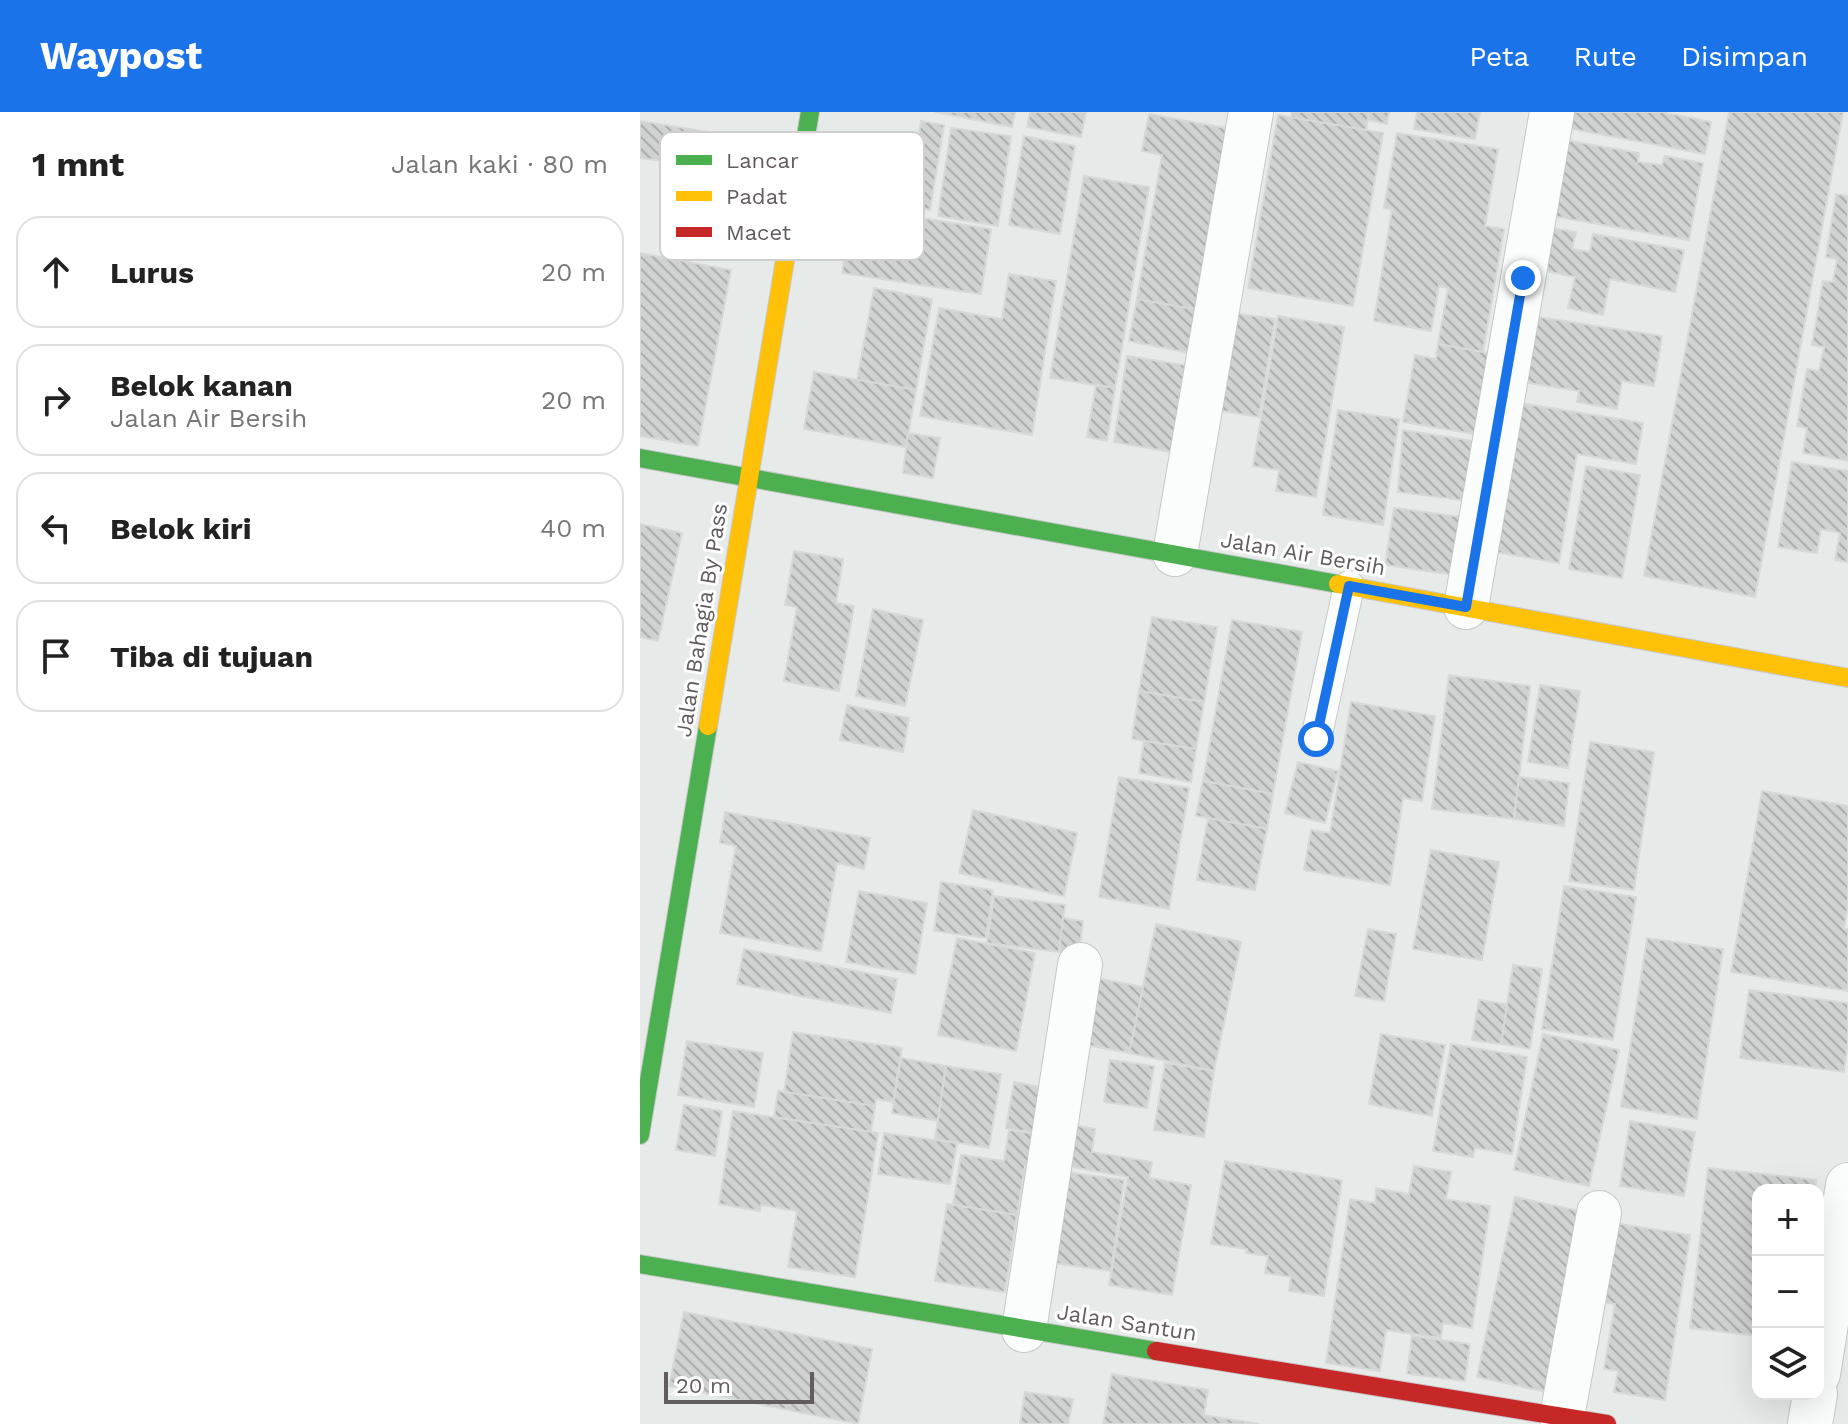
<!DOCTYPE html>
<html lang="id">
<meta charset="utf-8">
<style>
body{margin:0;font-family:"Work Sans",sans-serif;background:#f2f2f2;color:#222}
.controls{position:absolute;right:24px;bottom:24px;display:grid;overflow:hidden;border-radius:16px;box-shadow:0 8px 32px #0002}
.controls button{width:72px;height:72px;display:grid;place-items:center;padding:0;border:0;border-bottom:2px solid #e0e0e0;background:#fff;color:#222;font:40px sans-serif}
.scale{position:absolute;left:24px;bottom:20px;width:150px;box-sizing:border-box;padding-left:8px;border:4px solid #635c5f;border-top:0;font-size:22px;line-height:28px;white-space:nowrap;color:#635c5f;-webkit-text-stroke:6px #fff;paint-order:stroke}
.stop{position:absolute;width:24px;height:24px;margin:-18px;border:6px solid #1a73e8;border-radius:50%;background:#fff}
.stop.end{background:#1a73e8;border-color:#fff;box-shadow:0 2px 8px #0008}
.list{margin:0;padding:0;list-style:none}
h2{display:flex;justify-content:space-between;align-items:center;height:104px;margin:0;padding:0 32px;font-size:34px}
h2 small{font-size:26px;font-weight:400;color:#767676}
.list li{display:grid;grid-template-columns:52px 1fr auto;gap:24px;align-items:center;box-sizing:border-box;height:112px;margin:0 16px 16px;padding:0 16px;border:2px solid #e0e0e0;border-radius:24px}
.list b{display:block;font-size:30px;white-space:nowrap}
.list p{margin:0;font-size:26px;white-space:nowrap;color:#767676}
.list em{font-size:26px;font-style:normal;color:#767676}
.icon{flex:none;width:44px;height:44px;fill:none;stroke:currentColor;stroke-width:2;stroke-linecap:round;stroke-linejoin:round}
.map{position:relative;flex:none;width:1208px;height:1312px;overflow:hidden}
header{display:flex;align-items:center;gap:48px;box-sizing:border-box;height:112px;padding:0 40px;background:#1a73e8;color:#fff}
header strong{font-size:38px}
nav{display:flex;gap:44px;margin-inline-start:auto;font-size:28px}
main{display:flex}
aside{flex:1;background:#fff}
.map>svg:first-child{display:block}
.building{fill:url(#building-back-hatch);stroke:#d5dad9;stroke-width:2}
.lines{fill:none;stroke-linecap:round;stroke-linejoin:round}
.lane-casing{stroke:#c6c7c6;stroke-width:32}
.street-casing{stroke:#c6c7c6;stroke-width:46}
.fast-casing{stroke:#c9c8c9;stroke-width:20}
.slow-casing{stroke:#c9c8c9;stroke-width:20}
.jam-casing{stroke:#c9c8c9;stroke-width:20}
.lane{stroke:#fbfcfc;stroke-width:30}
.street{stroke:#fbfcfc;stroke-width:44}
.fast{stroke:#4caf50;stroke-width:18}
.slow{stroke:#ffc107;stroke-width:18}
.jam{stroke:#c62828;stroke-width:18}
.route{stroke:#1a73e8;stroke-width:10}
.labels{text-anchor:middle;stroke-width:6;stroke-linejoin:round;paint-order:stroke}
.street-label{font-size:22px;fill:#635c5f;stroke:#fff}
.key{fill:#fff;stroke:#d0cecf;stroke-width:2}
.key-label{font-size:22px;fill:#635c5f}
</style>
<header>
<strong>Waypost</strong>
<nav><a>Peta</a><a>Rute</a><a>Disimpan</a></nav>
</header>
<main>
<aside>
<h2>1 mnt<small>Jalan kaki · 80 m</small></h2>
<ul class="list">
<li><svg class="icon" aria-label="ahead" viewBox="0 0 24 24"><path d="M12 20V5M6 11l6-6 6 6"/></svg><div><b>Lurus</b></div><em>20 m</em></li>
<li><svg class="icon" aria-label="right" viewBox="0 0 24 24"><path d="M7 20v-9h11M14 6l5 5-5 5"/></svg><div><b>Belok kanan</b><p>Jalan Air Bersih</p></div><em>20 m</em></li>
<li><svg class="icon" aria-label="left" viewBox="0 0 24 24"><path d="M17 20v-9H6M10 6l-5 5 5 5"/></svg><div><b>Belok kiri</b></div><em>40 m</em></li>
<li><svg class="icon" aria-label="arrive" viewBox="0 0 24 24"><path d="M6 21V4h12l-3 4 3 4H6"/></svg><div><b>Tiba di tujuan</b></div></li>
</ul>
</aside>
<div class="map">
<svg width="1208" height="1312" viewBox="0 0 1208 1312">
<defs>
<pattern id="building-back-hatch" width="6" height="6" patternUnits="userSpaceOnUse" patternTransform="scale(2)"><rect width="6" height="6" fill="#cfd2d1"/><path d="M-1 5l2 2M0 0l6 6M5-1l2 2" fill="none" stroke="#acaead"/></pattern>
</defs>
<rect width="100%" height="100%" fill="#e6ebea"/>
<g class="building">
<polygon points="295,0 375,0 372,15"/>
<polygon points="390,0 446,0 441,25 387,15"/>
<polygon points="652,0 729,0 726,18 651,6"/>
<polygon points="729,0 749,0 747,12 728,8"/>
<polygon points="777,0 840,0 835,27 774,17"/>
<polygon points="930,0 1022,0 1071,10 1065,42 927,16"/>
<polygon points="1089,0 1203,0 1115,485 1004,464"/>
<polygon points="509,2 591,17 558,198 497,187 522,43 502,39"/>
<polygon points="638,3 743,21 713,194 608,176"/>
<polygon points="0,9 107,26 96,96 26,84 31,50 0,46"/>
<polygon points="281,9 304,13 290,98 267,94"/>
<polygon points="311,16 371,24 358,114 298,104"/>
<polygon points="757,21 858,37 845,114 864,117 843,240 798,232 808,176 799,174 791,219 734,209 752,97 744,96"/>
<polygon points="384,24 435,34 420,122 369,113"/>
<polygon points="919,27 999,41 998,50 1022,53 1025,44 1063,51 1049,128 906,103"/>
<polygon points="444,64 509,75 475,276 410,266"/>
<polygon points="1196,82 1208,84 1208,349 1163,341 1167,316 1157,314 1167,257 1179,259 1184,235 1172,233 1183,169 1193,170 1197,147 1186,145"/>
<polygon points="213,95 351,117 341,182 202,161"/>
<polygon points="905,115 936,120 932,137 950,140 953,122 1044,138 1035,180 970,167 963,203 928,196 935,165 896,157"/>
<polygon points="0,141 91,158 58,334 0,324"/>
<polygon points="369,162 416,169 392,323 280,304 299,196 362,207"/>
<polygon points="234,176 292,187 276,278 217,268"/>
<polygon points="497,187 558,198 550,241 489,229"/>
<polygon points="586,200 635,207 619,305 569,297"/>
<polygon points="638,204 704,215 676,385 636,379 639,358 613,354"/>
<polygon points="892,204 1022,224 1014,274 982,269 977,297 937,290 939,279 883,270"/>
<polygon points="798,232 853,242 840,323 763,310 775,243 796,247"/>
<polygon points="487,244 545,253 531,340 474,330"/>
<polygon points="174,260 276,278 266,335 164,317"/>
<polygon points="456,273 475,276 467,329 447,325"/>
<polygon points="874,290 1003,311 996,352 937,342 919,451 849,439"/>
<polygon points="698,298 759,307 743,413 683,403"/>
<polygon points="763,318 834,329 828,389 758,380"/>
<polygon points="268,321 300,326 293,366 263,361"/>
<polygon points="1152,350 1208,359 1208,450 1195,448 1200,421 1181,417 1177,441 1138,435"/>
<polygon points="946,354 1000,363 982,466 929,457"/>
<polygon points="754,396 831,406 823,464 745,453"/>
<polygon points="0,412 42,421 18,529 0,525"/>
<polygon points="154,439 203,447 196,491 214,494 199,579 144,569 157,495 145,493"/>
<polygon points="233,497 283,508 265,594 216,584"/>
<polygon points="512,505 577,515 564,590 499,579"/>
<polygon points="592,508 662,520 633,682 563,669"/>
<polygon points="809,563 890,574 874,707 792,697"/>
<polygon points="900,573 940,579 928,656 888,650"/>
<polygon points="499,579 564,590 556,637 492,627"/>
<polygon points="711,590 795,604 782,689 763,686 750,773 664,758 671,718 690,721"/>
<polygon points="207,593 269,606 263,640 200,628"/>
<polygon points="504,629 556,637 551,670 499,661"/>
<polygon points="950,630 1014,640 994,778 929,769"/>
<polygon points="658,650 698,659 685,711 645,701"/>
<polygon points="479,665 549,676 529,797 459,785"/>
<polygon points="879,665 929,671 924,714 874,707"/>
<polygon points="563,669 633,682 627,717 556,704"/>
<polygon points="1122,679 1208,694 1208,793 1204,817 1208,817 1208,879 1091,860"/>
<polygon points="333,698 437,721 424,784 319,761"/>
<polygon points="85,700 230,726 224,757 197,751 181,839 80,821 96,734 80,731"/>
<polygon points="568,706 627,717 615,778 557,768"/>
<polygon points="791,738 859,750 842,848 773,837"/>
<polygon points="301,770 353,778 346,826 294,819"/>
<polygon points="924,774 996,785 973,928 902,917"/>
<polygon points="219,779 287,791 275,862 206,850"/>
<polygon points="354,784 425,793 419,840 347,831"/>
<polygon points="423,806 443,809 439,843 419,840"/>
<polygon points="516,812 601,830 574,959 489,941"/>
<polygon points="728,817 756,822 744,889 715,884"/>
<polygon points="317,826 395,841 376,939 298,923"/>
<polygon points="1007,826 1083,837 1057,1007 981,995"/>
<polygon points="104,837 257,867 251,901 97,872"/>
<polygon points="873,853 902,857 890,937 861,932"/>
<polygon points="451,865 503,875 489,941 437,931"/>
<polygon points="1109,878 1208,891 1208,930 1204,960 1100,946"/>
<polygon points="839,888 867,892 861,932 832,928"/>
<polygon points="153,920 262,936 253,990 236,987 235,994 144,980"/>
<polygon points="741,922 805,933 792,1004 729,992"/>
<polygon points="903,922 979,938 949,1074 874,1058"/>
<polygon points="47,929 123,941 114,995 38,983"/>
<polygon points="811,932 887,945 872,1042 835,1036 833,1045 793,1039"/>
<polygon points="261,946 306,954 298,1009 252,1001"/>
<polygon points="470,948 514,954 507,996 464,990"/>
<polygon points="525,951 574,959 564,1025 514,1018"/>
<polygon points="306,954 361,962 349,1036 295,1027"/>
<polygon points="374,970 412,977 403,1023 366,1016"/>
<polygon points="138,979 235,994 231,1020 134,1005"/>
<polygon points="44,993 82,999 75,1044 36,1038"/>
<polygon points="93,999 238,1021 215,1165 148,1155 157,1099 121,1093 120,1099 79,1092"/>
<polygon points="990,1009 1055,1020 1044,1084 980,1074"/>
<polygon points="422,1011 455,1017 452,1040 512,1050 509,1066 551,1073 532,1183 469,1173 488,1065 415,1052"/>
<polygon points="369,1018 403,1023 398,1055 385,1054 377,1103 313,1093 321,1043 364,1049"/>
<polygon points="244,1021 317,1031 310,1072 238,1062"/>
<polygon points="585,1049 702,1068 684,1184 649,1179 651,1165 625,1161 628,1144 606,1141 607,1137 571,1132"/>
<polygon points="774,1054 811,1060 806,1087 850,1094 832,1216 803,1211 801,1226 746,1218 740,1259 686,1251 710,1087 735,1091 736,1076 769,1082"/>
<polygon points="1068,1056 1176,1068 1175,1078 1118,1078 1118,1224 1050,1216"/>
<polygon points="411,1058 484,1068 471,1159 397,1149"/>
<polygon points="875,1085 954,1102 916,1282 837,1265"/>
<polygon points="307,1092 377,1103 365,1180 295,1169"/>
<polygon points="962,1109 1050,1123 1025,1288 974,1280 978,1259 964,1257 975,1192 950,1188"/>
<polygon points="44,1200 232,1237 218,1312 29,1274"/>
<polygon points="772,1224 830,1232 825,1269 767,1262"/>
<polygon points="472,1262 568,1278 564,1303 619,1312 463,1312"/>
<polygon points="385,1280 433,1287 428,1312 380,1312"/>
</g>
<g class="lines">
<defs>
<polyline id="lane" points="676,627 709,474"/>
<g id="street">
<polyline points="535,442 611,0"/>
<polyline points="826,495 912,0"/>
<polyline points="384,1218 440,853"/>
<polyline points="1178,1262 1208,1073"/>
<polyline points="922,1305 959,1101"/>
<polyline points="1170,1312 1175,1282"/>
</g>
<g id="fast">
<polyline points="148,130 170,0"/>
<polyline points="0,346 698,472"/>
<polyline points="0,1023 68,614"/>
<polyline points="0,1152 516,1239"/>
</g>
<g id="slow">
<polyline points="698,472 1208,566"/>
<polyline points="68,614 148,130"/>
</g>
<polyline id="jam" points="516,1239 967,1312"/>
</defs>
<use href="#lane" class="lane-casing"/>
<use href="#street" class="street-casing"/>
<use href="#fast" class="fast-casing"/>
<use href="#slow" class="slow-casing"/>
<use href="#jam" class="jam-casing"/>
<use href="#lane" class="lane"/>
<use href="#street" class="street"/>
<use href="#fast" class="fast"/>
<use href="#slow" class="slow"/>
<use href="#jam" class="jam"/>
</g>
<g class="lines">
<polyline class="route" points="676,627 709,474 826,495 883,166"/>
</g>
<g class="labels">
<g class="street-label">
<text transform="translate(663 441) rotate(10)" y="8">Jalan Air Bersih</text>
<text transform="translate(61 508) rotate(-81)" y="8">Jalan Bahagia By Pass</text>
<text transform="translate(487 1210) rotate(9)" y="8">Jalan Santun</text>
</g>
</g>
<rect x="20" y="20" width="264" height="128" rx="12" class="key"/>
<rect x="36" y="43" width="36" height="10" fill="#4caf50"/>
<rect x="36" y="79" width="36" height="10" fill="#ffc107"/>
<rect x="36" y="115" width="36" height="10" fill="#c62828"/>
<g class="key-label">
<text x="86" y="56">Lancar</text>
<text x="86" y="92">Padat</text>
<text x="86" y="128">Macet</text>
</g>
</svg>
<div class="controls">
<button>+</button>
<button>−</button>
<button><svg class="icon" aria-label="layers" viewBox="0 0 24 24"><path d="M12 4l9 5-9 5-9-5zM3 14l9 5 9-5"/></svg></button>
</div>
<div class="scale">20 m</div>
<div class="stop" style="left:676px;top:627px"></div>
<div class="stop end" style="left:883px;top:166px"></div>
</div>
</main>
